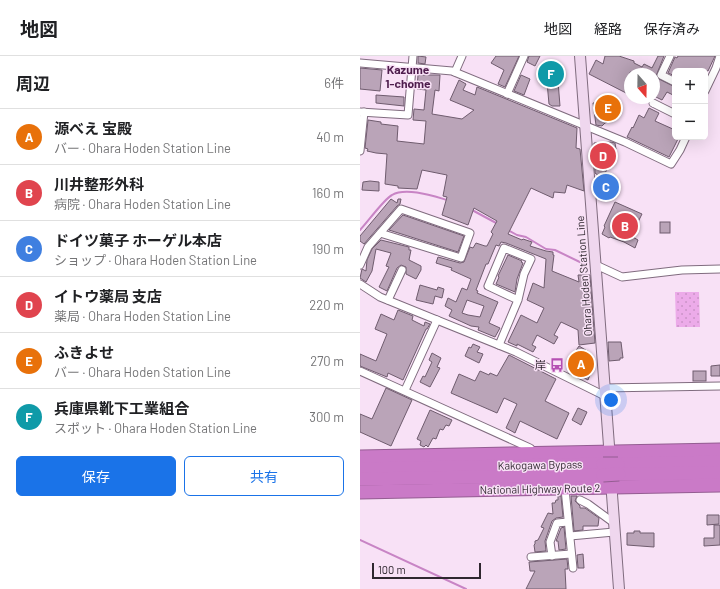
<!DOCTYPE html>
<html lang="ja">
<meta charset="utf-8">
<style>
body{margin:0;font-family:Barlow,"Noto Sans JP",sans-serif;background:#f2f2f2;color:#202124}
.controls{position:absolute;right:12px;top:12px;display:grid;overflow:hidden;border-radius:6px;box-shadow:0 4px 16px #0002}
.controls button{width:36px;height:36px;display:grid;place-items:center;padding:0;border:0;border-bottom:1px solid #e0e0e0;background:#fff;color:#202124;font:20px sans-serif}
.compass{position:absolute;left:264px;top:12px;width:36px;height:36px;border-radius:50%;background:#fff;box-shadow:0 4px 16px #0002;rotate:160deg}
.scale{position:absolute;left:12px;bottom:10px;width:109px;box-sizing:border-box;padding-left:4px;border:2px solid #2f272f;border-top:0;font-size:11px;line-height:14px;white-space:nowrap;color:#2f272f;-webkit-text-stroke:3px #f8e1f6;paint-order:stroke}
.you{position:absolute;left:251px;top:344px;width:14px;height:14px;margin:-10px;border:3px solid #fff;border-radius:50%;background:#1a73e8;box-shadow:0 0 0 6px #1a73e833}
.badge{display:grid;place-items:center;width:26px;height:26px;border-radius:50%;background:#1a73e8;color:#fff;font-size:13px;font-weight:700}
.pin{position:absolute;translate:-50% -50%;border:2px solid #fff;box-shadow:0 1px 4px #0006}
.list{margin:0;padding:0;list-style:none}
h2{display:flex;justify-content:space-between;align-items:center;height:52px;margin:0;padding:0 16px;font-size:17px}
h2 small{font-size:13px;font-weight:400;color:#757577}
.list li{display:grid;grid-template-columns:26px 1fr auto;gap:12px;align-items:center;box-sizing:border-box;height:56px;padding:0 16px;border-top:1px solid #e0e0e0}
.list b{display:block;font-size:15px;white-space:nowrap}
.list p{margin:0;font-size:13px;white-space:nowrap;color:#757577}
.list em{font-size:13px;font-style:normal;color:#757577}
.actions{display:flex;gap:8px;padding:12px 16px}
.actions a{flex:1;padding:9px 0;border:1px solid #1a73e8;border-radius:6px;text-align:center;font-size:14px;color:#1a73e8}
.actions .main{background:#1a73e8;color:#fff}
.map{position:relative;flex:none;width:360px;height:533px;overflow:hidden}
header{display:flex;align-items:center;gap:24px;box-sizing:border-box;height:56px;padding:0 20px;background:#fff;border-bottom:1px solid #e0e0e0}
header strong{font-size:19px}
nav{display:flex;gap:22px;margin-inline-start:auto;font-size:14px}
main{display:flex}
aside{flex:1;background:#fff}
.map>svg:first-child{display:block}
.grass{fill:url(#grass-dots)}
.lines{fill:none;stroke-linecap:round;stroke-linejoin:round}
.stream{stroke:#c884c5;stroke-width:2}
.building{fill:#baa4b8;stroke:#6f5c6e;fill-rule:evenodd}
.street-casing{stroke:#806c7f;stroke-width:9}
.secondary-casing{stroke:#806c7f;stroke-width:12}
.highway-casing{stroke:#945d92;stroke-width:15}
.street{stroke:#fff;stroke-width:7}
.secondary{stroke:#efd7ee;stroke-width:10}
.highway{stroke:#ca7ac7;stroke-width:13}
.highway-bridge-casing{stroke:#945d92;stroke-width:15;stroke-linecap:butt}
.highway-bridge{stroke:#ca7ac7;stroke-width:13}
.labels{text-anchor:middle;stroke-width:3;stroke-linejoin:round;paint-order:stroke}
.street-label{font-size:11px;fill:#2f272f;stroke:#f8e1f6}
.poi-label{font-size:11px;fill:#2f272f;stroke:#f8e1f6;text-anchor:end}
.neighbourhood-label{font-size:12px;font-weight:bold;fill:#4e1d4d;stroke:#f8e1f6}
</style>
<header>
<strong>地図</strong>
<nav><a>地図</a><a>経路</a><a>保存済み</a></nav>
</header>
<main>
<aside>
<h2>周辺<small>6件</small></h2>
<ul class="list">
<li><span class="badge" style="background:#e8710a">A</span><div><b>源べえ 宝殿</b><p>バー · Ohara Hoden Station Line</p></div><em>40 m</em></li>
<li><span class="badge" style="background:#e0444e">B</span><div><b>川井整形外科</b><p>病院 · Ohara Hoden Station Line</p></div><em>160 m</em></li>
<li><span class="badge" style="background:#3f7fe0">C</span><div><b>ドイツ菓子 ホーゲル本店</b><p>ショップ · Ohara Hoden Station Line</p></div><em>190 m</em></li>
<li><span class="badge" style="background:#e0444e">D</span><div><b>イトウ薬局 支店</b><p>薬局 · Ohara Hoden Station Line</p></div><em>220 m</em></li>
<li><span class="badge" style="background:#e8710a">E</span><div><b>ふきよせ</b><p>バー · Ohara Hoden Station Line</p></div><em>270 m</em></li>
<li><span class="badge" style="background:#0f9aa8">F</span><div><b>兵庫県靴下工業組合</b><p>スポット · Ohara Hoden Station Line</p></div><em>300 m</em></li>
</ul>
<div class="actions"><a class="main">保存</a><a>共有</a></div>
</aside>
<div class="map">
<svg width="360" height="533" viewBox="0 0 360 533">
<defs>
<pattern id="grass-dots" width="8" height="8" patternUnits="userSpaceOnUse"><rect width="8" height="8" fill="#ecabe9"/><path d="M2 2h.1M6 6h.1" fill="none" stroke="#cb93c8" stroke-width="1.8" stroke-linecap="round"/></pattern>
</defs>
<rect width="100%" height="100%" fill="#f8e1f6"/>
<polygon class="grass" points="315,236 339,236 340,271 316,271"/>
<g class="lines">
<g class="stream">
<polyline points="112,154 138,168"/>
<path d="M0,174C7,167 24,143 32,139C46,131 73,140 87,144"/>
<polyline points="148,174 157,179 166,181 186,193 195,194 226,209"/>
<polyline points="0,484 106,533"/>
</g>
</g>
<g class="building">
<polygon points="58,0 66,1 65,8 58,7"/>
<polygon points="136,0 159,0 145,31 138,28 144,14 131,7"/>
<polygon points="169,0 180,0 175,10 167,6"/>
<polygon points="245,0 259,0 274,5 274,7 282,11 284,8 292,12 298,0 304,0 296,20 299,23 315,31 315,40 307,36 302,44 294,40 294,18 276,18 270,16 270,39 229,18 236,4 243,8"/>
<polygon points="318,0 355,0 348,15 315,15 315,20 308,17 315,1 317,2"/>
<polygon points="202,10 204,24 198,25 200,50 192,50 189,48 187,26 180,27 179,12"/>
<polygon points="0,12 22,14 20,35 0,33"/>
<path d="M58,19H80L79,35L75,34L72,58L102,63L114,54L90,44L99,24L106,28L103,34L115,39L117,31L217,72L216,92L220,93L224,135L207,129L205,137L194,136L193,142L171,132L148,178L162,184L163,183L172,186L170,190L186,195L193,196V199H194L192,215L219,226L218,219H230L235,287L219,289L218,274L201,266L194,279L198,281L194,288L177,279L172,289L176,291L173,296L157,288V290L148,286L161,259L177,267L184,252L167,244L173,227L184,232L186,203L146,187L141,186L139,190L136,189L128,208H126L116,234L118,235L117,237L138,246L129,267L140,272L135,281L118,274L119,271L111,270L89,260L92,254L85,250L88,242L96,246L102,232L107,234L111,223L91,214L92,212L76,207L78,201L100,207L104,206L110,191L113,192L116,187L125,190H127L133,178L131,176L137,165L114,152L108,169L82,159L87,141L83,140L87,119L62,114L57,133L38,132V130L25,128L27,98L16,97L7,95L8,93L5,92L8,64L21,66V68L38,70L37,85L64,88L66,65L53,64L54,53L64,54L66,34L57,33ZM107,244L124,250L120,261L108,259L102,257Z"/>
<polygon points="161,19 170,23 164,39 154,35"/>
<polygon points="16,39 44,41 44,50 16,47"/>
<polygon points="242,46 242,49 247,49 248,66 245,67 242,70 236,69 233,47"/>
<polygon points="289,52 299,57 295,65 315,74 315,81 319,81 309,101 267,81 272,71 273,72 279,59 284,62"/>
<polygon points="251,86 255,87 256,93 254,93 254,101 245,117 247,126 240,140 239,120 235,117 234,87"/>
<polygon points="10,125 19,126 19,135 2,134 3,126"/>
<polygon points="31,143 37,147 38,143 41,143 40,148 37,150 4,188 0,185 0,180"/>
<polygon points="255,146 282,158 271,180 278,184 275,192 264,186 250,181 249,182 242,178 245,171 244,170"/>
<polygon points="43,159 104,180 98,196 29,174"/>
<rect x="300" y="166" width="10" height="11"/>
<polygon points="21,184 49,191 49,194 51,194 49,204 61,210 61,214 56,223 46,218 46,211 41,209 37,212 27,235 19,231 29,211 26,210 31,197 16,193 12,215 6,226 0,222 2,213 6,215 7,204 12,193"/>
<polygon points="148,199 162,205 161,206 163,207 157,223 155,236 136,228 139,221 138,220"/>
<polygon points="60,229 77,234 78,231 84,233 82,242 75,240 73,248 56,244"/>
<polygon points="38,254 53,260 52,264 64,270 65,266 70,268 67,273 66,273 43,324 28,317 27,321 0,310 0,298 16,305 27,278 15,273 21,258 34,264"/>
<polygon points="248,286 261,286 263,302 260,302 260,304 249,305"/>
<polygon points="113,288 120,291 117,296 123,298 119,307 105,300 109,291 111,292"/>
<polygon points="219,290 229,296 223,307 233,311 228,324 211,315 218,297 215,296"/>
<polygon points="72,297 81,302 77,311 80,312 70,331 60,326 63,320 65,321 72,306 69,304"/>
<polygon points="149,299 196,323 185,345 209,357 197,383 160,365 155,377 146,372 157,348 144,342 137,357 91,337 99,318 115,325 120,315 129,319 130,317 137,320"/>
<polygon points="360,309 360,320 351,320 351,310"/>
<rect x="333" y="315" width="13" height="10"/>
<polygon points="26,332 52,344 31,390 0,376 0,358 12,363"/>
<polygon points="218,352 227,356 221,369 212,364"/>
<polygon points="70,354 92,364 89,370 86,369 83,374 80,373 76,383 73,382 68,391 66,389 64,391 60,389 61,385 57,383"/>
<polygon points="198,440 201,440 203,461 196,462 192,465 185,485 186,495 175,496 174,489 175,488 175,485 178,484 184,472 181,471 188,457 193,458 192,447 195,447 196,444 198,444"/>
<polygon points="211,440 217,440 215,445 220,450 220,452 225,452 239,462 238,470 223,470 223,474 214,475"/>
<polygon points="347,459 359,459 359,468 347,469"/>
<polygon points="354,469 360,469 360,489 344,490 344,482 354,482"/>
<polygon points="204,471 206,493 199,494 198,485 196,485 201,472"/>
<polygon points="274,475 280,475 280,477 294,477 294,491 267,489 267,477 274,477"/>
<polygon points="223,498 224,512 218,512 217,499"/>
<polygon points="207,503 208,513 205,513 206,533 166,533 175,515 170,515 169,506"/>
</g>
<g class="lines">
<defs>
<g id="street">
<polyline points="310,0 301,19 315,26"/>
<polyline points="0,7 92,15 265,86 311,108 320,94 326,81"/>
<polyline points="95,16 102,0"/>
<polyline points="345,35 356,12 360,0"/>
<polyline points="147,38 164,0"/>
<polyline points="293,47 315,58"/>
<polyline points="0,56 48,59 53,0"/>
<polyline points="0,95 4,56"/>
<polyline points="0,209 8,191 41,153 110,177 101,202 20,177"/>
<polyline points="236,209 262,221 322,214 360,213"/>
<polyline points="0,228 20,241 156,296 245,340"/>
<polyline points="28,244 42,214"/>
<polyline points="139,289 158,244 164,218 171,203 144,192 128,230 158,244"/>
<polyline points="0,315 170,392 175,397"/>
<polyline points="46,332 77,264"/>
<polyline points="244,332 360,330"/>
<polyline points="205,433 213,512"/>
<polyline points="220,444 228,448 254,467"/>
<polyline points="210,480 254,476"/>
<polyline points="192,500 190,486 197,467 208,466"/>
<polyline points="171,501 211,498"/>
</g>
<g id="secondary">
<polyline points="220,0 250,403"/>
<polyline points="251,425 259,533"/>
</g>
<g id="highway">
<polyline points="0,401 360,394"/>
<polyline points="258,408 360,406"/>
<polyline points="0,413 243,408"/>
<polyline points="259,418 360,417"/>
<polyline points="0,423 243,419"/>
<polyline points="0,436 360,429"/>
</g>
</defs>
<use href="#street" class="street-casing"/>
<use href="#secondary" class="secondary-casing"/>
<use href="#highway" class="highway-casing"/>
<use href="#street" class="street"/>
<use href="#secondary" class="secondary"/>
<use href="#highway" class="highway"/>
<defs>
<g id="highway-bridge">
<polyline points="243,408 258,408"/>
<polyline points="243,419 259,418"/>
</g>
</defs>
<use href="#highway-bridge" class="highway-bridge-casing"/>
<use href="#highway-bridge" class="highway-bridge"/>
</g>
<defs>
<symbol id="bus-bare" viewBox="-9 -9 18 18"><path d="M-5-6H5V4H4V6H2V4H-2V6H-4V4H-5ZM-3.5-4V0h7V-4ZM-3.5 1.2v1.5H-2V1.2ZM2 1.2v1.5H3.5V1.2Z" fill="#b54fb3" stroke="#f8e1f6" stroke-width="2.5" paint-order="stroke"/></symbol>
</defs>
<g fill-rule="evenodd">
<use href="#bus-bare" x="187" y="299" width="20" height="20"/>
</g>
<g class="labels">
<g class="street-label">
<text transform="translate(224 220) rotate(-94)" y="4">Ohara Hoden Station Line</text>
<text transform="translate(180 409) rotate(-1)" y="4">Kakogawa Bypass</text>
<text transform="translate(180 433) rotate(-1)" y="4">National Highway Route 2</text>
</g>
<g class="poi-label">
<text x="186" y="313">岸</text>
</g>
<g class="neighbourhood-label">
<text x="48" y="18">Kazume<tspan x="48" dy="14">1-chome</tspan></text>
</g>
</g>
</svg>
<div class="controls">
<button>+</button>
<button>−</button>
</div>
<svg class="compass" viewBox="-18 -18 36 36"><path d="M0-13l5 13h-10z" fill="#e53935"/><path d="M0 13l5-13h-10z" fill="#757577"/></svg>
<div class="scale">100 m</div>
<div class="you"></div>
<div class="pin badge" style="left:221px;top:308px;background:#e8710a">A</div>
<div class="pin badge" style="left:265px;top:170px;background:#e0444e">B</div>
<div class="pin badge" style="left:246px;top:131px;background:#3f7fe0">C</div>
<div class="pin badge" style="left:243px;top:100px;background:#e0444e">D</div>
<div class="pin badge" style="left:248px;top:52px;background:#e8710a">E</div>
<div class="pin badge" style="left:191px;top:18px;background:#0f9aa8">F</div>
</div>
</main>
